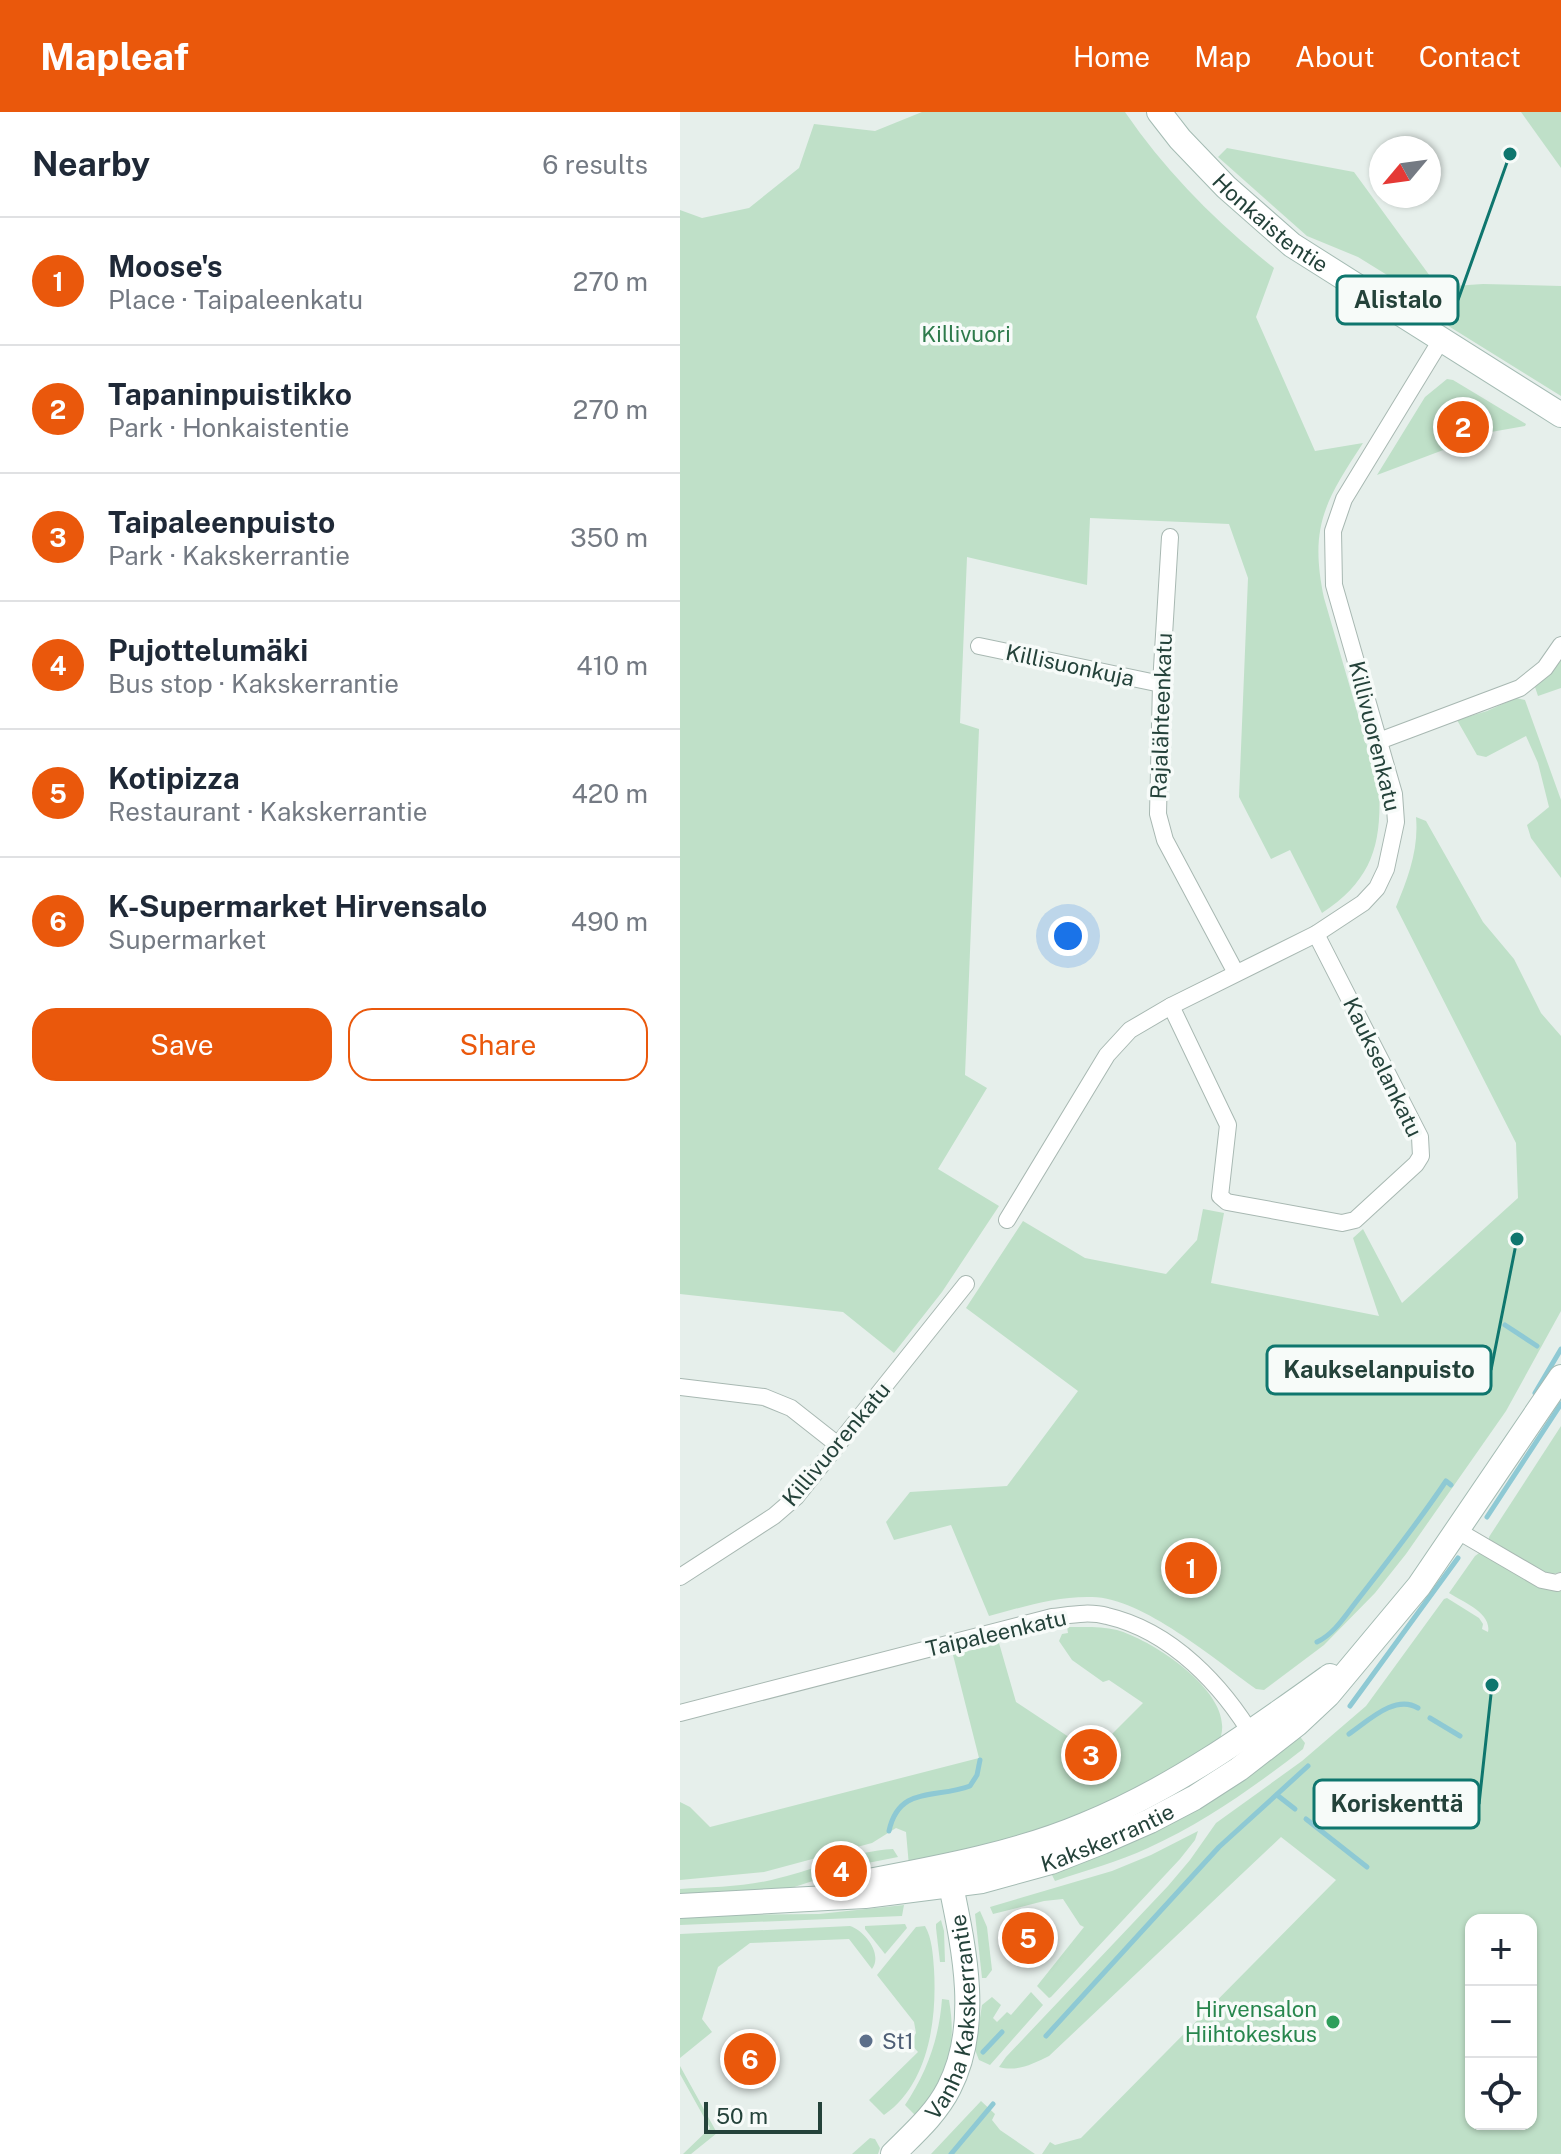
<!DOCTYPE html>
<meta charset="utf-8">
<style>
body{margin:0;font-family:"Public Sans",sans-serif;background:#f2f2f3;color:#1f2937}
.controls{position:absolute;right:24px;bottom:24px;display:grid;overflow:hidden;border-radius:16px;box-shadow:0 2px 6px #0004}
.controls button{width:72px;height:72px;display:grid;place-items:center;padding:0;border:0;border-bottom:2px solid #e0e1e3;background:#fff;color:#1f2937;font:40px sans-serif}
.compass{position:absolute;left:689px;top:24px;width:72px;height:72px;border-radius:50%;background:#fff;box-shadow:0 2px 6px #0004;rotate:241deg}
.scale{position:absolute;left:24px;bottom:20px;width:118px;box-sizing:border-box;padding-left:8px;border:4px solid #24423a;border-top:0;font-size:22px;line-height:28px;white-space:nowrap;color:#24423a;-webkit-text-stroke:6px #f7fbf9;paint-order:stroke}
.you{position:absolute;left:388px;top:824px;width:28px;height:28px;margin:-20px;border:6px solid #fff;border-radius:50%;background:#1a73e8;box-shadow:0 0 0 12px #1a73e833}
.badge{display:grid;place-items:center;width:52px;height:52px;border-radius:50%;background:#ea580c;color:#fff;font-size:26px;font-weight:700}
.pin{position:absolute;translate:-50% -50%;border:4px solid #fff;box-shadow:0 2px 8px #0006}
.list{margin:0;padding:0;list-style:none}
h2{display:flex;justify-content:space-between;align-items:center;height:104px;margin:0;padding:0 32px;font-size:34px}
h2 small{font-size:26px;font-weight:400;color:#747a83}
.list li{display:grid;grid-template-columns:52px 1fr auto;gap:24px;align-items:center;box-sizing:border-box;height:128px;padding:0 32px;border-top:2px solid #e0e1e3}
.list b{display:block;font-size:30px;white-space:nowrap}
.list p{margin:0;font-size:26px;white-space:nowrap;color:#747a83}
.list em{font-size:26px;font-style:normal;color:#747a83}
.actions{display:flex;gap:16px;padding:24px 32px}
.actions a{flex:1;padding:18px 0;border:2px solid #ea580c;border-radius:24px;text-align:center;font-size:28px;color:#ea580c}
.actions .main{background:#ea580c;color:#fff}
.icon{flex:none;width:44px;height:44px;fill:none;stroke:currentColor;stroke-width:2;stroke-linecap:round;stroke-linejoin:round}
.map{position:relative;flex:none;width:881px;height:2042px;overflow:hidden}
header{display:flex;align-items:center;gap:48px;box-sizing:border-box;height:112px;padding:0 40px;background:#ea580c;color:#fff}
header strong{font-size:38px}
nav{display:flex;gap:44px;margin-inline-start:auto;font-size:28px}
main{display:flex}
aside{flex:1;background:#fff}
.map>svg:first-child{display:block}
.green{fill:#bfe0c8;fill-rule:evenodd}
.lines{fill:none;stroke-linecap:round;stroke-linejoin:round}
.stream{stroke:#8ec9d4;stroke-width:5}
.street-casing{stroke:#a8b8b2;stroke-width:18}
.secondary-casing{stroke:#a4bbb3;stroke-width:26}
.street{stroke:#fff;stroke-width:16}
.secondary{stroke:#fff;stroke-width:24}
.leisure-dot{fill:#2e9e5b;stroke:#f7fbf9;stroke-width:3}
.service-dot{fill:#5c6f8a;stroke:#f7fbf9;stroke-width:3}
.labels{text-anchor:middle;stroke-width:7;stroke-linejoin:round;paint-order:stroke}
.street-label{font-size:22px;fill:#24423a;stroke:#f7fbf9}
.park-label{font-size:22px;fill:#2d7a4b;stroke:#f7fbf9}
.leisure-label{font-size:22px;fill:#27864d;stroke:#f7fbf9;text-anchor:end}
.service-label{font-size:22px;fill:#4e5e75;stroke:#f7fbf9;text-anchor:start}
.leader{fill:none;stroke:#0f766e;stroke-width:3}
.callout-dot{fill:#0f766e;stroke:#f7fbf9;stroke-width:3}
.callout{fill:#f7fbf9;stroke:#0f766e;stroke-width:3}
.callout-label{font-size:24px;text-anchor:middle;font-weight:bold;fill:#24423a}
</style>
<header>
<strong>Mapleaf</strong>
<nav><a>Home</a><a>Map</a><a>About</a><a>Contact</a></nav>
</header>
<main>
<aside>
<h2>Nearby<small>6 results</small></h2>
<ul class="list">
<li><span class="badge">1</span><div><b>Moose's</b><p>Place · Taipaleenkatu</p></div><em>270 m</em></li>
<li><span class="badge">2</span><div><b>Tapaninpuistikko</b><p>Park · Honkaistentie</p></div><em>270 m</em></li>
<li><span class="badge">3</span><div><b>Taipaleenpuisto</b><p>Park · Kakskerrantie</p></div><em>350 m</em></li>
<li><span class="badge">4</span><div><b>Pujottelumäki</b><p>Bus stop · Kakskerrantie</p></div><em>410 m</em></li>
<li><span class="badge">5</span><div><b>Kotipizza</b><p>Restaurant · Kakskerrantie</p></div><em>420 m</em></li>
<li><span class="badge">6</span><div><b>K-Supermarket Hirvensalo</b><p>Supermarket</p></div><em>490 m</em></li>
</ul>
<div class="actions"><a class="main">Save</a><a>Share</a></div>
</aside>
<div class="map">
<svg width="881" height="2042" viewBox="0 0 881 2042">
<rect width="100%" height="100%" fill="#e6efeb"/>
<g class="green">
<path d="M242,0H445C486,60 537,111 594,156L576,205L635,339L683,331C645,389 629,415 644,486L699,675C702,733 692,768 642,801L610,738L591,747L559,685L568,466L549,412L410,406L407,473L287,445L280,611L299,617L285,963L307,976L258,1057L319,1094L262,1180L214,1241L163,1200L0,1182V98L22,106L69,96L119,56L134,12L195,19Z"/>
<polygon points="841,0 881,0 881,56"/>
<polygon points="547,36 674,60 758,175 803,172 881,174 881,284 770,215 720,171 678,145 627,124 538,45"/>
<polygon points="767,267 773,268 846,312 845,314 811,320 697,363 745,285"/>
<polygon points="881,546 881,576 858,584 855,575"/>
<polygon points="836,586 845,588 881,688 881,766 851,726 847,713 869,695 858,651 846,624 806,645 797,643 777,608 807,599"/>
<path d="M736,705L746,709L803,810L834,847L861,901L881,924V1199L826,1299L726,1442L695,1481L644,1533L584,1578L576,1577C534,1547 463,1486 412,1485C376,1484 343,1495 309,1504L271,1413L214,1428L206,1410L230,1380L327,1374L398,1279L286,1196L343,1109L405,1146L486,1162L517,1128L523,1097L544,1101L531,1171L699,1204L673,1126L683,1117L722,1191L838,1086L836,1031L716,795C728,766 739,737 736,705Z"/>
<polygon points="881,1314 881,1460 869,1463 809,1429 809,1425"/>
<path d="M802,1439L881,1477V2042H362L370,2030L375,2033L401,2026L656,1768L601,1725L369,1944C353,1952 337,1960 319,1955L326,1945L488,1774L510,1748L536,1711L622,1649L686,1594L764,1487L767,1486L799,1506L803,1512L802,1517L808,1520C812,1501 783,1490 769,1481L795,1444ZM791,1808H851V2012H791Z"/>
<path d="M387,1515C403,1515 421,1514 437,1518C473,1528 565,1587 537,1633L410,1704L229,1754L226,1720L216,1716L192,1731L84,1760L0,1768V1690L10,1695L30,1715L299,1646L273,1543L319,1531L336,1590L413,1641L463,1591L429,1568L423,1570L392,1548L379,1529L382,1522L388,1521Z"/>
<path d="M618,1622L625,1631L623,1637C574,1675 525,1710 468,1736C438,1750 406,1758 375,1769L372,1763Z"/>
<polygon points="518,1719 515,1728 500,1747 371,1885 369,1886 357,1874 404,1815 400,1813 383,1787 364,1789 313,1802 310,1795 432,1759 471,1743"/>
<path d="M213,1737L218,1745L147,1759L148,1764L102,1779L0,1785V1777C33,1775 67,1775 99,1766C137,1757 173,1739 213,1737Z"/>
<polygon points="224,1793 222,1804 0,1813 0,1803 139,1802"/>
<polygon points="300,1799 307,1815 312,1858 306,1866 302,1866 295,1802"/>
<polygon points="261,1808 264,1819 265,1850 260,1850 256,1816 256,1812"/>
<polygon points="225,1812 227,1816 205,1842 185,1817 185,1814"/>
<path d="M170,1814C185,1819 203,1842 192,1857L169,1827L70,1831L38,1855L22,1907L32,1920L0,1946V1822Z"/>
<path d="M245,1814C252,1826 253,1843 254,1857C257,1907 249,1972 204,2003L189,1988L238,1940L230,1931L236,1921L234,1910L197,1863L236,1815Z"/>
<polygon points="351,1880 363,1893 310,1953 299,1948 295,1938 302,1893 312,1885 321,1893 313,1906 317,1910 327,1900 331,1903"/>
<path d="M262,1887L269,1888C278,1942 265,1961 237,2005L225,1993C247,1960 259,1927 262,1887Z"/>
<polygon points="0,1954 37,2021 11,2042 3,2042 30,2016 0,1962"/>
<polygon points="301,1989 315,2002 312,2008 320,2018 355,2042 251,2042"/>
<polygon points="190,2026 195,2027 200,2036 198,2042 172,2042"/>
</g>
<g class="lines">
<g class="stream">
<polyline points="825,1213 857,1234"/>
<polyline points="855,1281 881,1237"/>
<polyline points="807,1405 881,1292"/>
<path d="M637,1530C654,1522 665,1504 676,1490C707,1450 738,1411 766,1369L771,1373"/>
<polyline points="670,1594 778,1446"/>
<polyline points="750,1606 780,1624"/>
<path d="M669,1622C688,1609 715,1582 738,1596"/>
<polyline points="597,1683 615,1697"/>
<polyline points="626,1707 687,1755"/>
<path d="M209,1719C219,1673 256,1687 290,1674L297,1663L300,1648"/>
<polyline points="366,1924 539,1735 628,1654"/>
<polyline points="303,1940 322,1920"/>
<polyline points="271,2042 313,1992"/>
</g>
<defs>
<g id="street">
<polyline points="490,425 481,572 478,702 485,728 556,861"/>
<polyline points="299,534 481,572"/>
<polyline points="699,629 840,576 865,556 881,533"/>
<polyline points="491,894 548,1013 540,1084 547,1090 662,1111 675,1108 736,1052 741,1044 740,1025 636,822"/>
<polyline points="327,1108 427,943 450,918 491,894 636,822 683,791 697,776 706,757 716,710 714,682 654,473 653,419 664,387 761,228"/>
<polyline points="0,1275 84,1285 111,1296 158,1333"/>
<polyline points="778,1419 862,1468 877,1471 881,1469"/>
<polyline points="0,1465 94,1404 116,1385 286,1172"/>
<path d="M0,1601L372,1505C390,1503 409,1499 427,1504C492,1519 543,1574 575,1628"/>
</g>
<g id="secondary">
<path id="s1" d="M479,0L500,27L546,75L612,133L881,303"/>
<path d="M184,1770C258,1756 335,1742 404,1713C493,1677 572,1620 650,1564"/>
<path id="s2" d="M0,1794L185,1784L302,1769L371,1750L422,1730L470,1709L514,1686L559,1657L617,1612L648,1583L739,1474L881,1265"/>
<path id="s3" d="M213,2042C233,2022 256,2002 269,1976C303,1910 282,1828 268,1759"/>
</g>
</defs>
<use href="#street" class="street-casing"/>
<use href="#secondary" class="secondary-casing"/>
<use href="#street" class="street"/>
<use href="#secondary" class="secondary"/>
</g>
<circle class="leisure-dot" cx="653" cy="1910" r="8"/>
<circle class="service-dot" cx="186" cy="1929" r="8"/>
<g class="labels">
<g class="street-label">
<text dy="8" stroke="none"><textPath href="#s1" startOffset="158">Honkaistentie</textPath></text>
<text transform="translate(390 553) rotate(12)" y="8">Killisuonkuja</text>
<text transform="translate(481 604) rotate(-88)" y="8">Rajalähteenkatu</text>
<text transform="translate(695 624) rotate(76)" y="8">Killivuorenkatu</text>
<text transform="translate(703 955) rotate(64)" y="8">Kaukselankatu</text>
<text transform="translate(156 1332) rotate(-50)" y="8">Killivuorenkatu</text>
<text transform="translate(316 1521) rotate(-13)" y="8">Taipaleenkatu</text>
<text dy="8" stroke="none"><textPath href="#s2" startOffset="436">Kakskerrantie</textPath></text>
<text dy="8" stroke="none"><textPath href="#s3" startOffset="158">Vanha Kakskerrantie</textPath></text>
</g>
<g class="park-label">
<text x="286" y="230">Killivuori</text>
</g>
<g class="leisure-label">
<text x="637" y="1905">Hirvensalon<tspan x="637" dy="25">Hiihtokeskus</tspan></text>
</g>
<g class="service-label">
<text x="202" y="1937">St1</text>
</g>
</g>
<path class="leader" d="M830 42L778 188M837 1127L811 1258M812 1573L799 1692"/>
<g class="callout-dot">
<circle cx="830" cy="42" r="8"/>
<circle cx="837" cy="1127" r="8"/>
<circle cx="812" cy="1573" r="8"/>
</g>
<g class="callout">
<rect x="657" y="164" width="121" height="48" rx="8"/>
<rect x="587" y="1234" width="224" height="48" rx="8"/>
<rect x="634" y="1668" width="165" height="48" rx="8"/>
</g>
<g class="callout-label">
<text x="718" y="196">Alistalo</text>
<text x="699" y="1266">Kaukselanpuisto</text>
<text x="717" y="1700">Koriskenttä</text>
</g>
</svg>
<div class="controls">
<button>+</button>
<button>−</button>
<button><svg class="icon" aria-label="locate" viewBox="0 0 24 24"><circle cx="12" cy="12" r="6"/><path d="M12 2v4M12 18v4M2 12h4M18 12h4"/></svg></button>
</div>
<svg class="compass" viewBox="-18 -18 36 36"><path d="M0-13l5 13h-10z" fill="#e53935"/><path d="M0 13l5-13h-10z" fill="#747a83"/></svg>
<div class="scale">50 m</div>
<div class="you"></div>
<div class="pin badge" style="left:511px;top:1456px">1</div>
<div class="pin badge" style="left:783px;top:315px">2</div>
<div class="pin badge" style="left:411px;top:1643px">3</div>
<div class="pin badge" style="left:161px;top:1759px">4</div>
<div class="pin badge" style="left:348px;top:1826px">5</div>
<div class="pin badge" style="left:70px;top:1947px">6</div>
</div>
</main>
